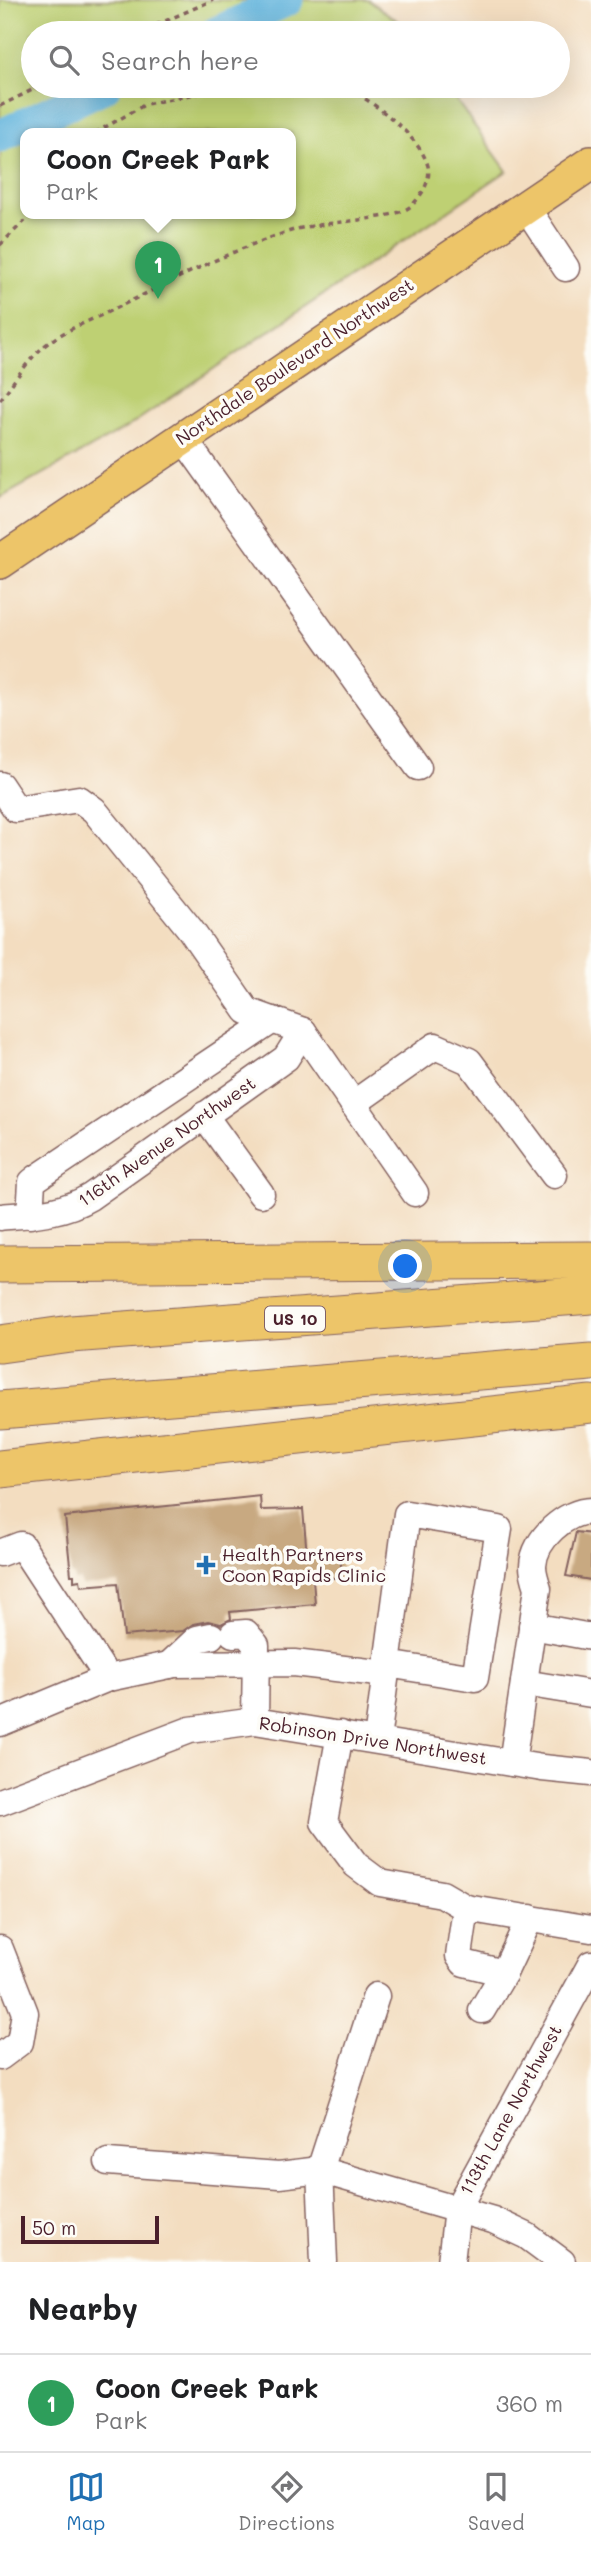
<!DOCTYPE html>
<style>
body{margin:0;font-family:Mali,sans-serif;background:#f6f6f6;color:#202124}
.scale{position:absolute;left:21px;bottom:18px;width:138px;box-sizing:border-box;padding-left:7px;border:4px solid #4a1f2b;border-top:0;font-size:19px;line-height:24px;white-space:nowrap;color:#4a1f2b;-webkit-text-stroke:5px #fdfcf7;paint-order:stroke}
.you{position:absolute;left:406px;top:1267px;width:24px;height:24px;margin:-18px;border:5px solid #fff;border-radius:50%;background:#1a73e8;box-shadow:0 0 0 10px #1a73e833}
.badge{display:grid;place-items:center;width:46px;height:46px;border-radius:50%;background:#1f6fb2;color:#fff;font-size:23px;font-weight:700}
.pin{position:absolute;translate:-50% -58px;filter:drop-shadow(0 2px 4px #0008)}
.pin::after{content:'';position:absolute;top:37px;width:24px;height:21px;background:inherit;clip-path:polygon(0 0,100% 0,50% 100%)}
.popup{position:absolute;left:20px;top:128px;width:276px;height:91px;box-sizing:border-box;display:grid;place-content:center;border-radius:14px;background:#fff;filter:drop-shadow(0 2px 5px #0005);font-size:23px;white-space:nowrap;color:#757577}
.popup b{font-size:26px;color:#202124}
.popup::after{content:'';position:absolute;left:50%;top:100%;margin-left:-14px;border:14px solid transparent;border-top-color:#fff}
.list{margin:0;padding:0;list-style:none}
h2{display:flex;justify-content:space-between;align-items:center;height:91px;margin:0;padding:0 28px;font-size:30px}
h2 small{font-size:23px;font-weight:400;color:#757577}
.list li{display:grid;grid-template-columns:46px 1fr auto;gap:21px;align-items:center;box-sizing:border-box;height:98px;padding:0 28px;border-top:2px solid #e0e0e0}
.list b{display:block;font-size:26px;white-space:nowrap}
.list p{margin:0;font-size:23px;white-space:nowrap;color:#757577}
.list em{font-size:23px;font-style:normal;color:#757577}
.icon{flex:none;width:38px;height:38px;fill:none;stroke:currentColor;stroke-width:2;stroke-linecap:round;stroke-linejoin:round}
.map{position:relative;flex:none;width:591px;height:2262px;overflow:hidden}
.search{position:absolute;background:#fff;box-shadow:0 7px 28px #0002;left:21px;right:21px;top:21px;height:77px;display:flex;align-items:center;gap:18px;box-sizing:border-box;padding:0 24px;border-radius:38px;color:#757577;font-size:26px}
.sheet{height:189px;background:#fff}
nav{display:flex;justify-content:space-around;align-items:center;box-sizing:border-box;height:98px;border-top:2px solid #e0e0e0;background:#fff;font-size:19px;color:#757577}
nav a{display:grid;justify-items:center;gap:4px}
nav .on{color:#1f6fb2}
.map>svg:first-child{display:block}
.green{fill:#bed073;stroke:#84784f;stroke-width:2;fill-rule:evenodd}
.lines{fill:none;stroke-linecap:round;stroke-linejoin:round}
.river{stroke:#60b3dc;stroke-width:33}
.building{fill:#c8a981}
.minor-casing{stroke:#85625f;stroke-width:29}
.major-casing{stroke:#85625f;stroke-width:36}
.highway-casing{stroke:#85625f;stroke-width:39}
.path{stroke:#85625f;stroke-width:3.5;stroke-dasharray:5 5;stroke-linecap:butt}
.minor{stroke:#fff;stroke-width:26}
.major{stroke:#edc569;stroke-width:33}
.highway{stroke:#edc569;stroke-width:37}
.poi-dot{fill:#1f6fb2;stroke:#fdfcf7;stroke-width:2.5}
.labels{text-anchor:middle;stroke-width:7;stroke-linejoin:round;paint-order:stroke}
.shield{fill:#fdfcf7;stroke:#806168;stroke-width:2}
.shield-label{font-size:16px;font-weight:bold;fill:#4a1f2b}
.street-label{font-size:18px;fill:#4a1f2b;stroke:#fdfcf7}
.poi-label{font-size:18px;fill:#4a1f2b;stroke:#fdfcf7;text-anchor:start}
</style>
<div class="map">
<svg width="591" height="2262" viewBox="0 0 591 2262">
<rect width="100%" height="100%" fill="#fdfcf7"/>
<filter id="ink" filterUnits="userSpaceOnUse"><feTurbulence type="fractalNoise" baseFrequency=".0143" numOctaves="2"/><feDisplacementMap in="SourceGraphic" scale="14" xChannelSelector="R" yChannelSelector="G"/><feConvolveMatrix kernelMatrix="1 2 1 2 8 2 1 2 1" color-interpolation-filters="sRGB"/></filter>
<filter id="wash" filterUnits="userSpaceOnUse"><feTurbulence type="fractalNoise" baseFrequency=".00686" numOctaves="4" result="noise"/><feDisplacementMap in="SourceGraphic" scale="28" xChannelSelector="R" yChannelSelector="G"/><feGaussianBlur stdDeviation="1.57" result="paint"/><feColorMatrix in="noise" values="0 0 0 0 0 0 0 0 0 0 0 0 0 0 0 0 0 1.4 0 .05"/><feComposite in="paint" operator="in"/></filter>
<g filter="url(#wash)">
<rect width="100%" height="100%" fill="#f3ddc0"/>
<path class="green" d="M0,0H368L401,23L409,33H33V86H446L507,171L126,428L0,498ZM25,133H291V213H25Z"/>
<g class="lines">
<g class="river">
<polyline points="216,33 287,0"/>
<polyline points="0,136 105,86"/>
</g>
</g>
<g id="blocks">
<g class="building">
<polygon points="260,1496 261,1510 303,1509 307,1556 340,1552 342,1577 313,1580 315,1604 230,1612 231,1619 221,1624 208,1621 193,1624 183,1631 124,1636 118,1583 81,1586 80,1580 74,1581 74,1575 71,1575 65,1517"/>
<polygon points="576,1532 591,1534 591,1580 566,1576"/>
</g>
</g>
</g>
<g filter="url(#ink)">
<use href="#blocks" fill-opacity="0" stroke="#85625f" stroke-width="2"/>
<g class="lines">
<defs>
<g id="minor">
<polyline points="526,207 566,268"/>
<polyline points="183,438 418,767"/>
<polyline points="0,785 16,809 79,799 94,810 190,929 247,1011 303,1031 415,1193"/>
<polyline points="353,1104 435,1046 469,1061 554,1175"/>
<polyline points="204,1115 261,1194"/>
<polyline points="30,1215 32,1182 37,1178 273,1020"/>
<path d="M0,1217C33,1214 61,1214 90,1197L286,1058L303,1031"/>
<polyline points="0,1553 21,1545 108,1678 174,1664 294,1663 386,1674"/>
<polyline points="532,1626 591,1637"/>
<polyline points="233,1634 246,1633 256,1645 255,1721"/>
<polyline points="169,1665 197,1639 211,1636"/>
<polyline points="524,1683 591,1694"/>
<polyline points="0,1723 108,1678"/>
<polyline points="340,1734 324,1822 356,1865 380,1883 442,1894 466,1908 591,1929"/>
<polyline points="377,1740 407,1514 499,1529 475,1678 387,1664"/>
<path d="M512,1763L538,1588C536,1582 533,1573 533,1566C534,1539 566,1511 591,1511"/>
<polyline points="0,1802 190,1730 255,1721 542,1768 591,1773"/>
<polyline points="466,1908 459,1956 464,1963 504,1973 530,1918"/>
<polyline points="0,1949 25,2013 20,2042 0,2057"/>
<polyline points="482,2010 504,1973"/>
<polyline points="108,2162 279,2175 320,2170 493,2220 527,2236 562,2262"/>
<polyline points="324,2262 320,2170 376,1996"/>
<polyline points="451,2262 457,2209 591,1964"/>
</g>
<polyline id="major" points="0,562 591,163"/>
<g id="highway">
<polyline points="0,1264 591,1260"/>
<polyline points="0,1344 71,1334 591,1295"/>
<polyline points="0,1410 591,1362"/>
<polyline points="0,1469 591,1404"/>
</g>
</defs>
<use href="#minor" class="minor-casing"/>
<use href="#major" class="major-casing"/>
<use href="#highway" class="highway-casing"/>
<g class="path">
<polyline points="138,33 213,0"/>
<polyline points="0,106 40,86"/>
<polyline points="95,133 146,104 234,86"/>
<polyline points="0,245 33,213"/>
<path d="M0,400C13,383 25,364 40,350C59,331 91,321 114,309C173,281 231,249 294,230C322,221 395,221 411,206C422,196 433,178 427,163C417,134 370,99 343,86"/>
</g>
<use href="#minor" class="minor"/>
<use href="#major" class="major"/>
<use href="#highway" class="highway"/>
</g>
</g>
<path class="poi-dot" d="M202.5 1554.5h7v7h7v7h-7v7h-7v-7h-7v-7h7z"/>
<g class="labels">
<rect class="shield" x="265" y="1306.5" width="60" height="25" rx="5"/>
<g class="shield-label">
<text x="295" y="1325">US 10</text>
</g>
<g class="street-label">
<text transform="translate(295 362) rotate(-34)" y="6">Northdale Boulevard Northwest</text>
<text transform="translate(167 1142) rotate(-35)" y="6">116th Avenue Northwest</text>
<text transform="translate(373 1741) rotate(9)" y="6">Robinson Drive Northwest</text>
<text transform="translate(511 2110) rotate(-61)" y="6">113th Lane Northwest</text>
</g>
<g class="poi-label">
<text x="222" y="1561">Health Partners<tspan x="222" dy="21">Coon Rapids Clinic</tspan></text>
</g>
</g>
</svg>
<div class="scale">50 m</div>
<div class="you"></div>
<div class="pin badge" style="left:158px;top:299px;background:#2e9e5b">1</div>
<div class="popup"><b>Coon Creek Park</b>Park</div>
<div class="search"><svg class="icon" aria-label="search" viewBox="0 0 24 24"><circle cx="10" cy="10" r="6"/><path d="M15 15l6 6"/></svg>Search here</div>
</div>
<section class="sheet">
<h2>Nearby<small></small></h2>
<ul class="list">
<li><span class="badge" style="background:#2e9e5b">1</span><div><b>Coon Creek Park</b><p>Park</p></div><em>360 m</em></li>
</ul>
</section>
<nav>
<a class="on"><svg class="icon" aria-label="map" viewBox="0 0 24 24"><path d="M3 6l6-2 6 2 6-2v14l-6 2-6-2-6 2zM9 4v14M15 6v14"/></svg>Map</a>
<a><svg class="icon" aria-label="directions" viewBox="0 0 24 24"><path d="M12 3l9 9-9 9-9-9zM9 14v-3h6M13 9l2 2-2 2"/></svg>Directions</a>
<a><svg class="icon" aria-label="saved" viewBox="0 0 24 24"><path d="M7 4h10v16l-5-4-5 4z"/></svg>Saved</a>
</nav>
